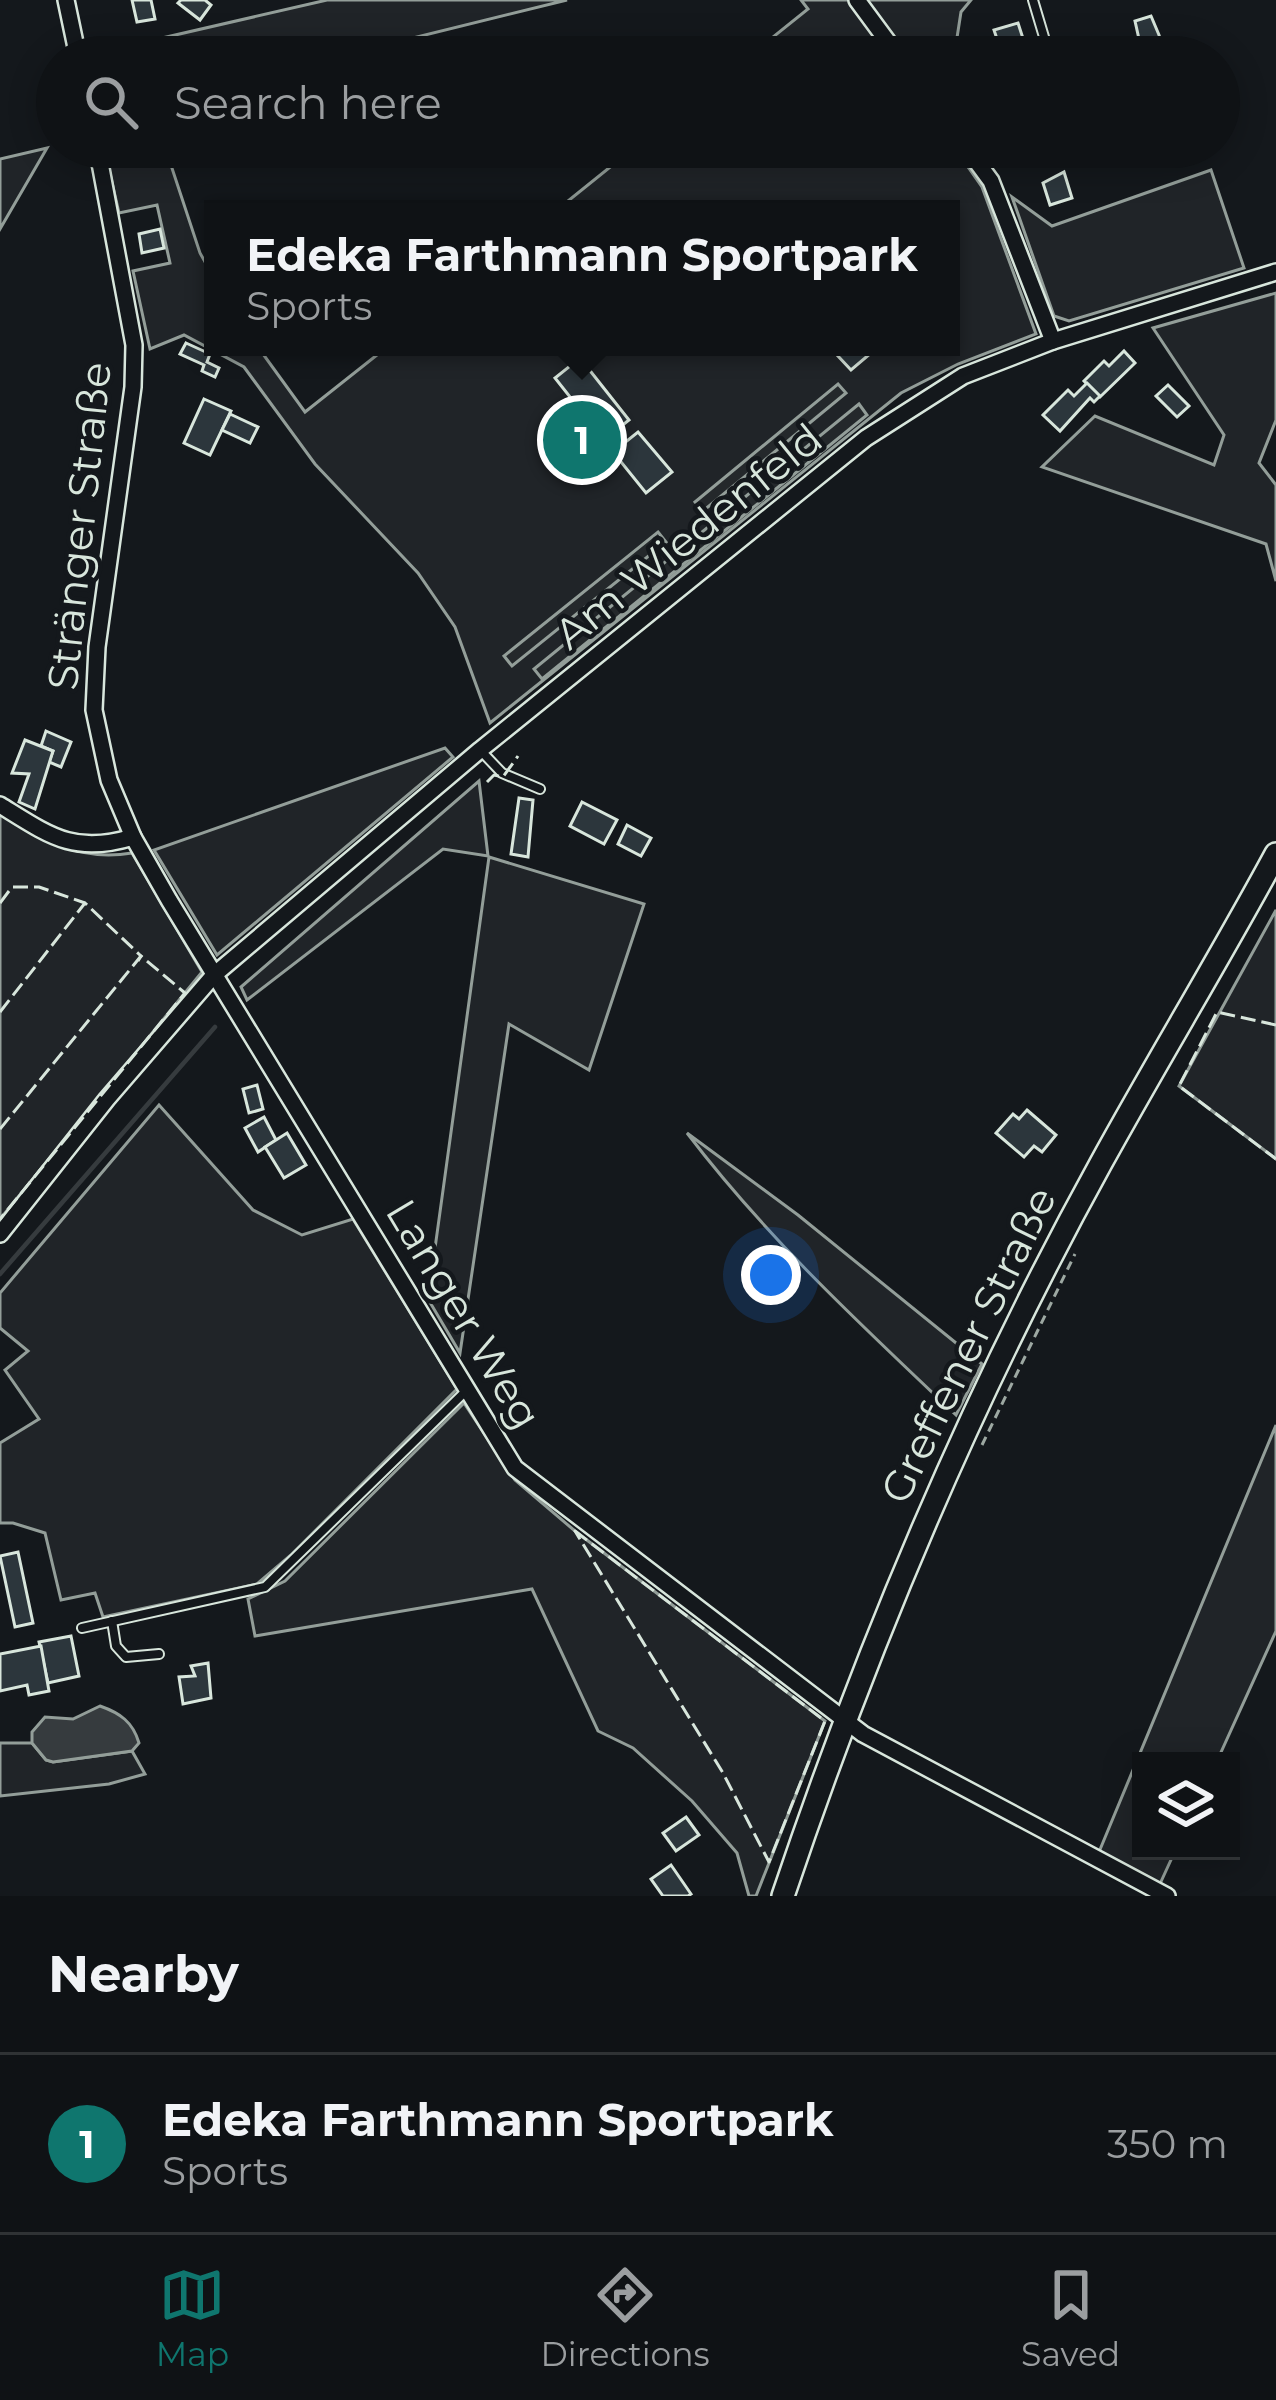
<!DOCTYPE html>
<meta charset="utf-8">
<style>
body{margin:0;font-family:Montserrat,sans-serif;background:#181b1e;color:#f1f3f6}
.controls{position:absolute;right:36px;bottom:36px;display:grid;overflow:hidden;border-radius:0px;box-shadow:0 6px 30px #0003}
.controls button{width:108px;height:108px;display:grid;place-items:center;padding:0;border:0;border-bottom:3px solid #2f3234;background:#0f1215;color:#f1f3f6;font:60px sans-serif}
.you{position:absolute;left:771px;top:1275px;width:42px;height:42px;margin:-30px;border:9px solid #fff;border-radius:50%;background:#1a73e8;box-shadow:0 0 0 18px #1a73e833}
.badge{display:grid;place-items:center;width:78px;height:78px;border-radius:50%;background:#0f766e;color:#fff;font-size:39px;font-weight:700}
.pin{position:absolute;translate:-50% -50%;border:6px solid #fff;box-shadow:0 3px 12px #0006}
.popup{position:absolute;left:204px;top:200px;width:756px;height:156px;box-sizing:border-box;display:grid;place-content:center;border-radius:0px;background:#0f1215;filter:drop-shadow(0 3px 9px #0005);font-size:39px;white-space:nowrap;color:#9b9ea0}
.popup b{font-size:45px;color:#f1f3f6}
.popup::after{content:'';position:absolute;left:50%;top:100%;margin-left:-24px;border:24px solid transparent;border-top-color:#0f1215}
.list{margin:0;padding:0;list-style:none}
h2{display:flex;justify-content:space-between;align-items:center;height:156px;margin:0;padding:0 48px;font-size:51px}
h2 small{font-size:39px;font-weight:400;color:#9b9ea0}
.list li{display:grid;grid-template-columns:78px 1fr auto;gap:36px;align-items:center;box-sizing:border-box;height:180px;padding:0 48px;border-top:3px solid #2f3234}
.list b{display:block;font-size:45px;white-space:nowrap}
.list p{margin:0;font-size:39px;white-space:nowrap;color:#9b9ea0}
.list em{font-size:39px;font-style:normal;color:#9b9ea0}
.icon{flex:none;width:66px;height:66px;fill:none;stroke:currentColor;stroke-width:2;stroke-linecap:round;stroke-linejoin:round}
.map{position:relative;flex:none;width:1276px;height:1896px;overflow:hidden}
.search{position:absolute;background:#0f1215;box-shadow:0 6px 30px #0003;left:36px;right:36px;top:36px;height:132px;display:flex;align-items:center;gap:30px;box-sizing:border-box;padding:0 42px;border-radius:66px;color:#9b9ea0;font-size:45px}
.sheet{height:336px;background:#0f1215}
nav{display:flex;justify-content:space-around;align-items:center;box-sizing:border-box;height:168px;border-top:3px solid #2f3234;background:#0f1215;font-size:33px;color:#9b9ea0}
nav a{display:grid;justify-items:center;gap:6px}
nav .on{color:#0f766e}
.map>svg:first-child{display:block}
.green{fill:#202428;stroke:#939e99;stroke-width:3}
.parking{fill:#24282b;stroke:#939e99;stroke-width:3}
.water{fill:#363b3e;stroke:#939e99;stroke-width:3}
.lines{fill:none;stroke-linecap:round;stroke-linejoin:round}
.stream{stroke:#363b3e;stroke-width:4.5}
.building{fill:#2c363c;stroke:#d8e6dc;stroke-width:3}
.lane-casing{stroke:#d8e6dc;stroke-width:12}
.street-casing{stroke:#d8e6dc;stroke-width:20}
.secondary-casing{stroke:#d8e6dc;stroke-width:26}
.path{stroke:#9da8a2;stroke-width:3;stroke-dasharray:9 6;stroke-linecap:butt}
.lane{stroke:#14181c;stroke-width:8}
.street{stroke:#14181c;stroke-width:15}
.secondary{stroke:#14181c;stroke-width:21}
.fence{stroke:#d8e6dc;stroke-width:3;stroke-dasharray:15 6;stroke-linecap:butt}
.labels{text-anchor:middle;stroke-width:9;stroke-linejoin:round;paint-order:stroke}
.street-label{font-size:42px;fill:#d8e6dc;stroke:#14181c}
</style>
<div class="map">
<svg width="1276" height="1896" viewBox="0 0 1276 1896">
<rect width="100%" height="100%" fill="#14181c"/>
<g class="green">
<polygon points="327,0 567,0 336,57 84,56"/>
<polygon points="801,0 971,0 961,12 954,57 748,57 808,9"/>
<polygon points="104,147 165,147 200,253 213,276 213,347 258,347 305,412 387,347 951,347 951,209 558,209 635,147 954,147 982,187 1036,334 958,364 901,393 490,723 455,627 418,573 315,464 244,367 184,335 150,349 133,271 170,263 157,205 119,213"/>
<polygon points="47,148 0,229 0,159"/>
<polygon points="1211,170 1244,268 1069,321 1054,316 1012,197 1052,226"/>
<polygon points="1276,293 1276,420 1259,463 1276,485 1276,581 1266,544 1042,467 1095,416 1214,465 1224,435 1153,328"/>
<polygon points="445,748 453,757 217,955 154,850"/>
<polygon points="479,781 488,856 443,849 247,1000 241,987"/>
<path d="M0,812C45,840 77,862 132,853L202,972L0,1219Z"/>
<polygon points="489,857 644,904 589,1070 509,1024 460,1353 428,1299"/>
<polygon points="1276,910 1276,1159 1179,1086"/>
<polygon points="159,1105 253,1210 302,1235 353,1219 457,1389 291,1555 257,1584 103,1617 95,1593 61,1600 45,1533 13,1523 0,1523 0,1443 39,1419 5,1370 28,1351 0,1328 0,1293"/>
<path d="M687,1133L798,1215L982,1364L956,1415C860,1324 768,1239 687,1133Z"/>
<polygon points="464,1403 515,1480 575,1531 825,1721 756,1896 749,1896 737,1853 692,1801 633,1748 598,1731 532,1589 255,1636 248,1599 285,1581"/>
<polygon points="1276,1425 1276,1631 1217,1761 1141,1761 1141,1851 1175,1851 1159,1886 1099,1852"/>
<polygon points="0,1743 32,1743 46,1760 53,1762 132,1751 145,1774 109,1784 0,1796"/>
</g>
<g class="parking">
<polygon points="838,384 846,393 703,511 695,502"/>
<polygon points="859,404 867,415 542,679 534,669"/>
<polygon points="658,532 666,542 512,666 504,656"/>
</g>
<path class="water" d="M100,1706C120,1713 133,1722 139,1743L132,1751L53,1762L46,1760L32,1743V1732L45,1717L73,1719Z"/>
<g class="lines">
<polyline class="stream" points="0,1274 215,1027"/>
</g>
<g class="building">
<polygon points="132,0 151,0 155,19 137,22"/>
<polygon points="181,0 205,0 211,5 200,20 178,3"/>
<polygon points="1151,16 1159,35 1165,57 1143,57 1135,21"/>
<polygon points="1018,23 1029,57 1003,57 994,30"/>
<polygon points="1064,172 1072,198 1050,205 1043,183"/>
<polygon points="160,229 164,248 142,253 139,234"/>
<polygon points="186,343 210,354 207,362 219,368 215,377 202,371 204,365 180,354"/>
<polygon points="848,347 866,347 871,353 851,370 838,356"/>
<polygon points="1124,351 1135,363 1100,397 1084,381 1104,361 1109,366"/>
<polygon points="580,358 629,420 604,440 555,378"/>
<polygon points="1087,383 1100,396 1094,402 1090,398 1060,431 1043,415 1068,390 1074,396"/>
<polygon points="1168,385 1189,406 1177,417 1156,396"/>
<polygon points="204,399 231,411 210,455 184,443"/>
<polygon points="230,414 258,427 250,443 222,430"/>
<polygon points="638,432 672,472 646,493 613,452"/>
<polygon points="46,731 71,742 61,767 49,762 53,751 41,746"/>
<polygon points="25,740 53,751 35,809 19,802 29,774 12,773"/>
<polygon points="519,798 533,800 528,857 511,854"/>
<polygon points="582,802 617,820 604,844 570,826"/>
<polygon points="627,825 651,838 641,856 618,844"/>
<polygon points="257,1085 263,1109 249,1113 243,1089"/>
<polygon points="1027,1110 1056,1135 1042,1152 1034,1146 1024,1157 996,1133 1013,1114 1019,1119"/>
<polygon points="264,1117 276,1140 258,1152 245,1128"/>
<polygon points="287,1133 306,1165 284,1178 265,1147"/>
<polygon points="18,1552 33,1623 15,1627 0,1556"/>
<polygon points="71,1636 79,1676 48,1683 39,1642"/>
<polygon points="41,1646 49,1691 29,1695 27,1685 0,1691 0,1654"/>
<polygon points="208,1663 211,1698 183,1704 179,1677 195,1676 191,1666"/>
<polygon points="686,1817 699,1835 676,1851 663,1833"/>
<polygon points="671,1865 691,1894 688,1896 663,1896 651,1879"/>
</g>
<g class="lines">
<defs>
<g id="lane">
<polyline points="1033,0 1050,57"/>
<polyline points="482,752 502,773 540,789"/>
<polyline points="112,1621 116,1646 126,1657 159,1654"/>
<polyline points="82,1628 265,1587 468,1389"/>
</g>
<g id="street">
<polyline points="66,0 78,57"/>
<polyline points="857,0 899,57"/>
<polyline points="97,147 134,345 133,387 97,647 94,710 109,780 133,837 169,900 515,1468 863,1734 1167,1896"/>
<polyline points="966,147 991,181 1053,341"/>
<path d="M0,805C50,836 74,855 133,837"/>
<polyline points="0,1234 107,1099 214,975 480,750 866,438 963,376 1053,341 1276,272"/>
</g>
<path id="secondary" d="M783,1896C868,1643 972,1397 1101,1163C1158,1059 1220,958 1276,854"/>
</defs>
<use href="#lane" class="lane-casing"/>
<use href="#street" class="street-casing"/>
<use href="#secondary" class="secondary-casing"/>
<polyline class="path" points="982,1445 1075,1254"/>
<use href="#lane" class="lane"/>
<use href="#street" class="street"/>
<use href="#secondary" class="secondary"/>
<g class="fence">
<polyline points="487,782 494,775 503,777 518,756"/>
<polyline points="0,903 12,887 39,887 85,903"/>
<polyline points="0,1012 85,903 141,956 138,961"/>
<polyline points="1276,1025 1217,1012 1179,1086 1276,1159"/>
<polyline points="0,1129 141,956 185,993 0,1219"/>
<polygon points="575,1531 825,1721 769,1862 723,1773"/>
</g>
</g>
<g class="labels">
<g class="street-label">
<text transform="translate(79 526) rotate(-84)" y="15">Stränger Straße</text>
<text transform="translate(688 536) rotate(-39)" y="15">Am Wiedenfeld</text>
<text transform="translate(464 1314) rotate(59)" y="15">Langer Weg</text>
<text transform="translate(968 1345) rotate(-64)" y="15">Greffener Straße</text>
</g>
</g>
</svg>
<div class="controls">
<button><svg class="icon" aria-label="layers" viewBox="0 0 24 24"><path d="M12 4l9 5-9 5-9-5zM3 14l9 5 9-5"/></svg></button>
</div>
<div class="you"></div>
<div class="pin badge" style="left:582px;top:440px">1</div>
<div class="popup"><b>Edeka Farthmann Sportpark</b>Sports</div>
<div class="search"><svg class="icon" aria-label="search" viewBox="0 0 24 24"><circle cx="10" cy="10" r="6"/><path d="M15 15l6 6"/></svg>Search here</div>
</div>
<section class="sheet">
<h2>Nearby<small></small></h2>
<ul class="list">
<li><span class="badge">1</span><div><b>Edeka Farthmann Sportpark</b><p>Sports</p></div><em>350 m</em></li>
</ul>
</section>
<nav>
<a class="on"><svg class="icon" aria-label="map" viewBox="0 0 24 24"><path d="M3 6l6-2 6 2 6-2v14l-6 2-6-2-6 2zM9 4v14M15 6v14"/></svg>Map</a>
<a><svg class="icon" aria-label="directions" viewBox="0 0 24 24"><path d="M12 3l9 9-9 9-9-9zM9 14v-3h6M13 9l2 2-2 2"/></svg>Directions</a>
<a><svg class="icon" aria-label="saved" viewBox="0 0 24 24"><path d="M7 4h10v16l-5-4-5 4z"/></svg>Saved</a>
</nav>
